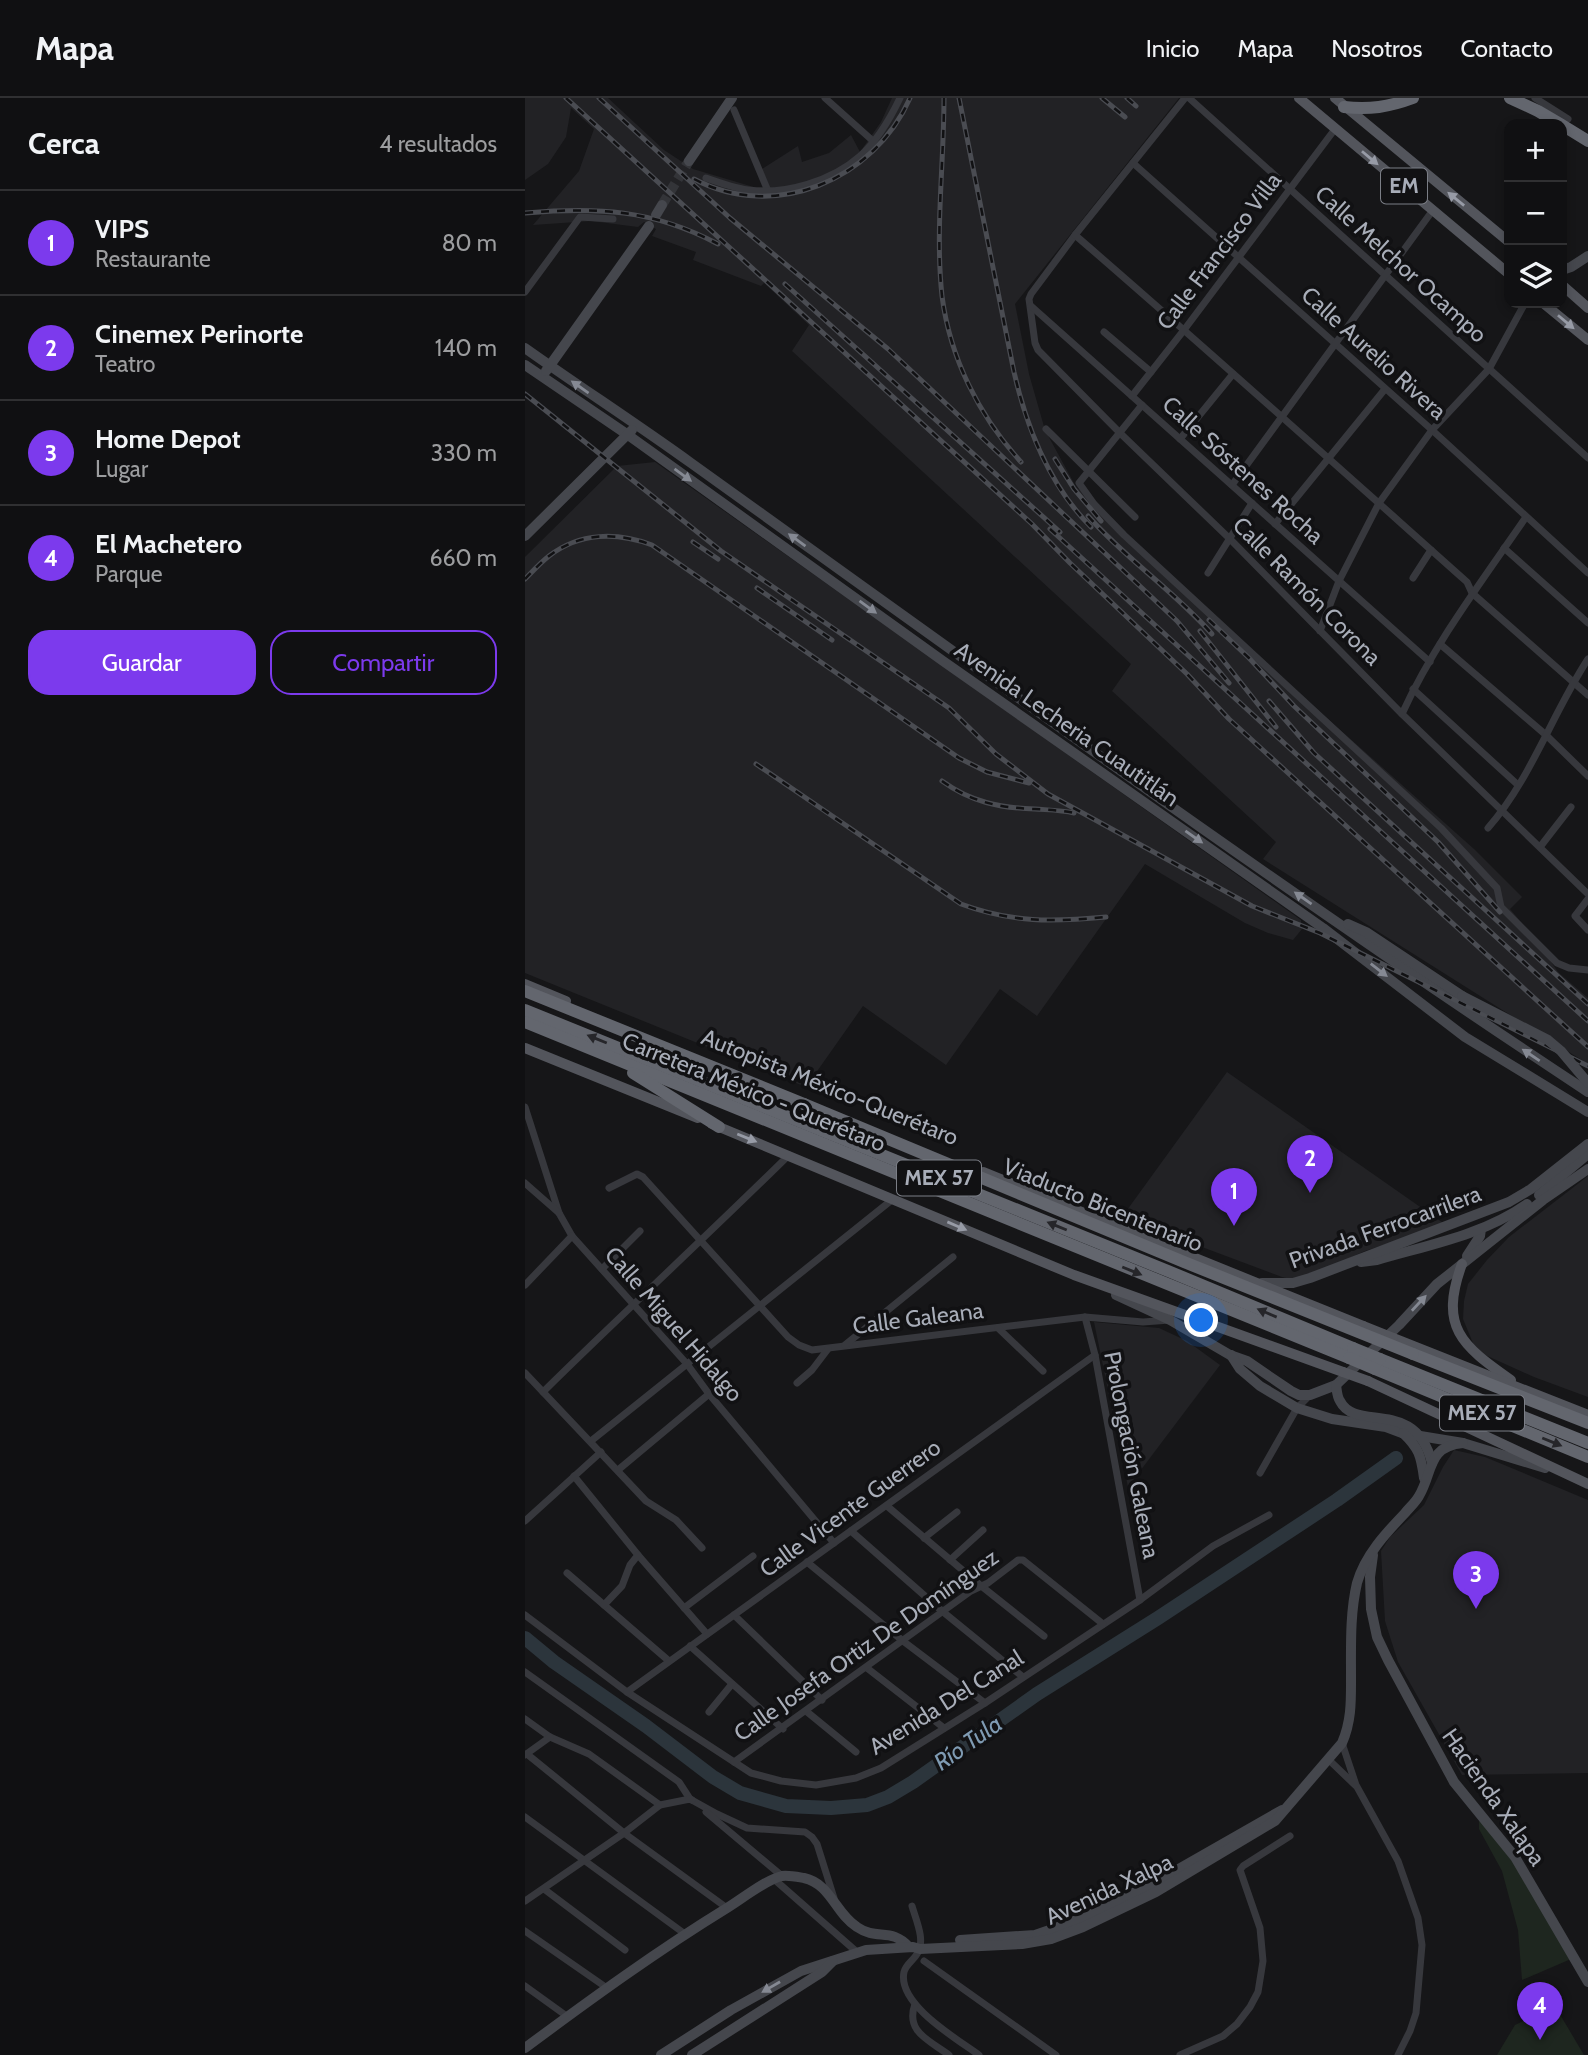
<!DOCTYPE html>
<html lang="es">
<meta charset="utf-8">
<style>
body{margin:0;font-family:Cabin,sans-serif;background:#19191b;color:#f1f3f6}
.controls{position:absolute;right:21px;top:21px;display:grid;overflow:hidden;border-radius:14px;box-shadow:0 4px 10px #0003}
.controls button{width:63px;height:63px;display:grid;place-items:center;padding:0;border:0;border-bottom:2px solid #303032;background:#101012;color:#f1f3f6;font:35px sans-serif}
.you{position:absolute;left:677px;top:1223px;width:24px;height:24px;margin:-18px;border:5px solid #fff;border-radius:50%;background:#1a73e8;box-shadow:0 0 0 10px #1a73e833}
.badge{display:grid;place-items:center;width:46px;height:46px;border-radius:50%;background:#7c3aed;color:#fff;font-size:23px;font-weight:700}
.pin{position:absolute;translate:-50% -58px;filter:drop-shadow(0 2px 4px #0008)}
.pin::after{content:'';position:absolute;top:37px;width:24px;height:21px;background:inherit;clip-path:polygon(0 0,100% 0,50% 100%)}
.list{margin:0;padding:0;list-style:none}
h2{display:flex;justify-content:space-between;align-items:center;height:91px;margin:0;padding:0 28px;font-size:30px}
h2 small{font-size:23px;font-weight:400;color:#9c9d9f}
.list li{display:grid;grid-template-columns:46px 1fr auto;gap:21px;align-items:center;box-sizing:border-box;height:105px;padding:0 28px;border-top:2px solid #303032}
.list b{display:block;font-size:26px;white-space:nowrap}
.list p{margin:0;font-size:23px;white-space:nowrap;color:#9c9d9f}
.list em{font-size:23px;font-style:normal;color:#9c9d9f}
.actions{display:flex;gap:14px;padding:21px 28px}
.actions a{flex:1;padding:16px 0;border:2px solid #7c3aed;border-radius:21px;text-align:center;font-size:24px;color:#7c3aed}
.actions .main{background:#7c3aed;color:#fff}
.icon{flex:none;width:38px;height:38px;fill:none;stroke:currentColor;stroke-width:2;stroke-linecap:round;stroke-linejoin:round}
.map{position:relative;flex:none;width:1063px;height:1957px;overflow:hidden}
header{display:flex;align-items:center;gap:42px;box-sizing:border-box;height:98px;padding:0 35px;background:#101012;border-bottom:2px solid #303032}
header strong{font-size:33px}
nav{display:flex;gap:38px;margin-inline-start:auto;font-size:24px}
main{display:flex}
aside{flex:1;background:#101012}
.map>svg:first-child{display:block}
.built{fill:#222225}
.green{fill:#1e261f}
.lines{fill:none;stroke-linecap:round;stroke-linejoin:round}
.river{stroke:#2c353c;stroke-width:14}
.secondary-tunnel{stroke:#333438;stroke-width:10;stroke-dasharray:10 5;stroke-linecap:butt}
.street{stroke:#37383d;stroke-width:7}
.secondary{stroke:#45474d;stroke-width:10}
.primary{stroke:#53555c;stroke-width:10}
.highway{stroke:#63666e;stroke-width:12}
.rail-casing{stroke:#4a4c52;stroke-width:5}
.rail{stroke:#111113;stroke-width:2.5;stroke-dasharray:8;stroke-linecap:butt}
.secondary-bridge{stroke:#45474d;stroke-width:10}
.primary-bridge{stroke:#53555c;stroke-width:10}
.highway-bridge{stroke:#63666e;stroke-width:12}
.oneway{fill:#979ba6}
.oneway2{fill:#858993}
.oneway3{fill:#26262a}
.labels{text-anchor:middle;stroke-width:7;stroke-linejoin:round;paint-order:stroke}
.shield{fill:#111113;stroke:#7b7e86;stroke-width:2}
.shield-label{font-size:21px;font-weight:bold;fill:#a8adb8}
.street-label{font-size:23px;fill:#a8adb8;stroke:#111113}
.water-label{font-size:24px;font-style:italic;fill:#7f9bb3;stroke:#111113}
</style>
<header>
<strong>Mapa</strong>
<nav><a>Inicio</a><a>Mapa</a><a>Nosotros</a><a>Contacto</a></nav>
</header>
<main>
<aside>
<h2>Cerca<small>4 resultados</small></h2>
<ul class="list">
<li><span class="badge">1</span><div><b>VIPS</b><p>Restaurante</p></div><em>80 m</em></li>
<li><span class="badge">2</span><div><b>Cinemex Perinorte</b><p>Teatro</p></div><em>140 m</em></li>
<li><span class="badge">3</span><div><b>Home Depot</b><p>Lugar</p></div><em>330 m</em></li>
<li><span class="badge">4</span><div><b>El Machetero</b><p>Parque</p></div><em>660 m</em></li>
</ul>
<div class="actions"><a class="main">Guardar</a><a>Compartir</a></div>
</aside>
<div class="map">
<svg width="1063" height="1957" viewBox="0 0 1063 1957">
<rect width="100%" height="100%" fill="#161618"/>
<g class="built">
<polygon points="0,0 83,0 139,52 168,71 232,90 244,88 237,71 273,48 277,64 304,55 326,37 335,54 356,24 367,0 654,0 490,206 504,276 520,332 550,387 594,435 949,751 997,799 985,811 1011,842 1033,874 1063,900 1063,966 738,761 751,744 587,593 606,566 267,253 284,227 239,185 236,188 168,162 171,154 127,138 131,131 119,124 113,129 66,123 8,127 54,73 69,31 46,10 41,39 23,66 0,82"/>
<polygon points="130,364 776,822 777,831 768,842 743,835 720,825 620,766 512,918 475,891 421,967 338,908 281,989 0,875 0,459 92,368"/>
<polygon points="702,974 921,1127 840,1153 792,1175 765,1181 757,1179 597,1119"/>
<polygon points="1063,1078 1063,1299 1009,1279 958,1256 950,1250 938,1221 939,1203 943,1186 962,1162 984,1139"/>
<polygon points="569,1224 634,1230 662,1243 695,1267 603,1389"/>
<polygon points="929,1352 960,1359 1063,1402 1063,1675 937,1677 873,1564 860,1523 856,1453 865,1439 899,1407 918,1369"/>
</g>
<g class="green">
<polygon points="954,1720 990,1766 1046,1861 997,1882 993,1832 977,1773 954,1731"/>
<polygon points="1030,1908 1059,1957 972,1957 990,1927"/>
</g>
<g class="lines">
<polyline class="river" points="0,1540 29,1564 121,1628 188,1679 215,1695 261,1708 306,1710 342,1707 363,1699 388,1684 512,1596 633,1520 812,1402 871,1360"/>
<polyline class="secondary-tunnel" points="137,107 164,63"/>
<g class="street">
<polyline points="300,0 348,43"/>
<polyline points="660,0 550,137 506,196 504,201 510,245 513,252 595,335 705,441 877,616 1063,796"/>
<polyline points="664,0 1063,360"/>
<polyline points="1010,0 1043,21"/>
<polyline points="209,12 243,93"/>
<polyline points="608,65 907,332 1063,475"/>
<path d="M181,80C195,85 209,90 223,92C260,97 307,83 335,58C352,43 365,21 375,0"/>
<path d="M550,137C682,251 812,368 942,484L947,495L1063,597"/>
<polyline points="0,194 55,119 88,121"/>
<polyline points="506,208 905,564"/>
<polyline points="579,234 626,274"/>
<polyline points="607,298 659,232 810,31"/>
<polyline points="617,307 554,385 569,406 599,437 916,730 972,790 976,809 1032,865 1044,870 1063,872"/>
<polyline points="521,331 610,419"/>
<polyline points="655,341 708,276"/>
<polyline points="707,387 908,112"/>
<polyline points="750,426 860,291"/>
<polyline points="979,450 1063,525"/>
<polyline points="683,475 727,405"/>
<polyline points="888,480 906,452"/>
<polyline points="795,533 814,483 854,405 907,332 964,271 1000,205"/>
<polyline points="915,546 1021,637 1063,678"/>
<polyline points="888,591 993,687"/>
<path d="M877,616C909,546 957,483 1001,419"/>
<path d="M963,730C1006,681 1027,616 1063,561"/>
<polyline points="1015,749 1046,709"/>
<polyline points="1063,801 1050,818 1063,832"/>
<polyline points="0,1009 34,1115 47,1138 162,1266 184,1296 309,1445"/>
<polyline points="0,1085 34,1115"/>
<polyline points="84,1090 112,1076 118,1079 263,1239 274,1247 287,1252 560,1219 618,1224 645,1222"/>
<polyline points="77,1171 115,1133"/>
<polyline points="0,1187 47,1138"/>
<polyline points="560,1219 570,1257 615,1502"/>
<polyline points="473,1230 518,1273"/>
<polyline points="320,1247 428,1159"/>
<polyline points="0,1275 121,1403 151,1422 177,1450"/>
<polyline points="272,1285 287,1272 303,1251"/>
<path d="M18,1294C99,1214 183,1137 264,1057"/>
<polyline points="66,1343 368,1101"/>
<polyline points="93,1372 184,1296"/>
<polyline points="735,1375 772,1310 785,1297"/>
<polyline points="49,1378 113,1457 182,1536"/>
<polyline points="362,1408 455,1487 519,1538"/>
<polyline points="0,1423 76,1354"/>
<polyline points="326,1433 417,1513 498,1579"/>
<polyline points="399,1440 432,1414"/>
<polyline points="425,1462 458,1432"/>
<polyline points="282,1464 378,1543 460,1605"/>
<polyline points="42,1475 144,1563"/>
<polyline points="79,1507 97,1488 105,1467 113,1457"/>
<polyline points="159,1510 228,1458"/>
<polyline points="0,1517 102,1594 226,1675 256,1683 291,1687 331,1680 356,1670 460,1605 615,1502 688,1448 744,1417"/>
<polyline points="209,1517 297,1602"/>
<polyline points="165,1548 258,1631"/>
<polyline points="342,1570 419,1630"/>
<polyline points="0,1574 154,1684 165,1701 192,1716 222,1730 280,1734 287,1739 292,1746 309,1800"/>
<polyline points="102,1594 570,1257"/>
<polyline points="281,1613 331,1654"/>
<polyline points="184,1614 207,1586"/>
<polyline points="0,1621 25,1639 64,1656 135,1707"/>
<polyline points="817,1645 831,1687 873,1763 893,1820 897,1847 891,1915 885,1933 873,1957"/>
<polyline points="2,1656 99,1735 202,1810"/>
<polyline points="0,1657 25,1639"/>
<polyline points="804,1662 830,1687"/>
<polyline points="209,1664 446,1493 463,1485 493,1462 498,1462 578,1526"/>
<polyline points="181,1714 257,1778"/>
<polyline points="0,1719 160,1836"/>
<polyline points="250,1782 333,1855"/>
<polyline points="19,1791 100,1852"/>
<polyline points="0,1803 99,1735 135,1707 165,1701 167,1702"/>
<path d="M387,1808C391,1822 401,1843 392,1856C388,1863 381,1866 379,1874C372,1906 432,1941 454,1957"/>
<polyline points="0,1833 82,1890"/>
<polyline points="399,1863 531,1957"/>
<polyline points="0,1888 43,1919"/>
<path d="M390,1906C380,1934 404,1942 424,1957"/>
<polyline points="655,1957 698,1938 712,1926 725,1909 733,1894 738,1863 735,1830 715,1772 718,1768 765,1738"/>
</g>
<g class="secondary">
<polyline points="164,63 207,0"/>
<polyline points="131,117 137,107"/>
<polyline points="1037,172 1046,169 1063,158"/>
<path d="M0,250C55,289 112,326 166,365C463,578 758,793 1063,994"/>
<polyline points="0,267 103,337 418,563 798,830 940,939 1063,1014"/>
<polyline points="21,273 124,128"/>
<polyline points="0,438 107,332"/>
<polyline points="823,826 841,834 937,898"/>
<polyline points="1014,1097 1063,1056"/>
<polyline points="942,1158 955,1138 956,1131"/>
<path d="M836,1164L852,1162C903,1147 958,1137 1002,1106"/>
<polyline points="737,1185 768,1185 785,1180 984,1104 1006,1091 1063,1046"/>
<polyline points="591,1197 645,1222 705,1257 722,1263 766,1293 774,1297 785,1297 811,1287 874,1227 912,1186 1018,1102 1063,1071"/>
<polyline points="706,1257 715,1271 735,1288 772,1310 807,1321 861,1329 877,1335 938,1345 1020,1370"/>
<path d="M811,1287C812,1293 812,1299 815,1303C831,1335 890,1298 907,1365"/>
<path d="M878,1335C894,1350 896,1358 899,1380"/>
<polyline points="848,1457 845,1479 846,1511 852,1539 863,1562 929,1684 990,1759 1063,1884"/>
<polyline points="435,1842 510,1837 545,1825 629,1785 757,1712"/>
<path d="M0,1950C66,1901 132,1853 202,1810C217,1801 240,1782 257,1778C263,1777 273,1779 279,1780C306,1786 310,1815 332,1829C352,1843 366,1829 384,1849"/>
<path d="M136,1957L206,1912L276,1873L341,1852L388,1849L395,1851L497,1846L526,1841L558,1829L631,1794L750,1723L817,1645C827,1622 826,1601 826,1576C826,1546 825,1515 832,1485C840,1457 861,1435 880,1415C885,1409 890,1405 894,1398C908,1375 902,1348 938,1345"/>
<polyline points="167,1957 297,1874 308,1863"/>
</g>
<g class="primary">
<polyline points="774,0 984,176"/>
<polyline points="810,0 984,144"/>
<polyline points="1037,187 1063,210"/>
<polyline points="1018,205 1063,242"/>
<polyline points="0,886 41,903"/>
<polyline points="0,950 173,1020"/>
<polyline points="187,1026 549,1177 818,1274"/>
<polyline points="458,1074 838,1228"/>
<path d="M937,1166C914,1229 936,1247 986,1282"/>
<polyline points="868,1240 1063,1317"/>
<polyline points="843,1283 1063,1386"/>
</g>
<g class="highway">
<polyline points="985,0 1013,13 1035,26"/>
<path d="M819,9C844,12 864,9 888,0"/>
<polyline points="1037,27 1063,43"/>
<polyline points="0,893 279,1006"/>
<polyline points="0,912 643,1173 828,1250"/>
<polyline points="0,924 824,1260"/>
<polyline points="108,975 194,1029"/>
<polyline points="888,1256 1063,1325"/>
<polyline points="855,1261 1063,1345"/>
<polyline points="850,1271 1063,1359"/>
</g>
<defs>
<g id="rail">
<polyline points="41,0 507,426 545,465 662,576 704,621 1063,949"/>
<polyline points="74,0 205,120 363,251 652,523 704,585"/>
<path d="M419,0C419,65 410,133 417,198C425,260 454,318 496,364"/>
<path d="M434,0L489,274C502,331 524,387 566,429"/>
<polyline points="577,0 600,19"/>
<polyline points="602,0 611,8"/>
<path d="M169,81C250,124 349,82 385,0"/>
<path d="M0,115C72,109 127,111 193,146"/>
<polyline points="260,186 535,434"/>
<polyline points="0,296 196,453 424,610 471,656 523,696 727,808 795,835 1063,968"/>
<polyline points="530,361 549,391 576,423"/>
<path d="M563,418C601,461 649,493 687,536"/>
<polyline points="525,431 1063,923"/>
<polyline points="168,444 193,461"/>
<path d="M0,481C8,473 15,465 24,458C55,434 92,434 127,447L434,660L462,674L504,685"/>
<polyline points="232,490 307,542"/>
<polyline points="684,522 724,560 769,608 913,744 975,814"/>
<polyline points="675,533 751,629"/>
<polyline points="744,603 789,655 1063,906"/>
<path d="M231,666L436,806C487,825 528,824 581,819"/>
<path d="M417,683C446,704 475,710 510,711C523,712 536,712 549,715"/>
</g>
</defs>
<use href="#rail" class="rail-casing"/>
<use href="#rail" class="rail"/>
<polyline class="secondary-bridge" points="937,898 1023,942 1036,953 1063,985"/>
<g class="primary-bridge">
<polyline points="838,1228 868,1240"/>
<polyline points="818,1274 843,1283"/>
</g>
<g class="highway-bridge">
<polyline points="279,1006 659,1164 888,1256"/>
<polyline points="828,1250 855,1261"/>
<polyline points="824,1260 850,1271"/>
</g>
</g>
<defs><path id="oneway-solid" d="M-6-.8H1V-3.2L6.5 0L1 3.2V.8H-6Z" transform="scale(1.75)"/></defs>
<g class="oneway">
<use href="#oneway-solid" transform="translate(845 60) rotate(40)"/>
<use href="#oneway-solid" transform="translate(931 101) rotate(-141)"/>
<use href="#oneway-solid" transform="translate(1041 224) rotate(40)"/>
<use href="#oneway-solid" transform="translate(222 1040) rotate(22)"/>
<use href="#oneway-solid" transform="translate(432 1128) rotate(23)"/>
</g>
<g class="oneway2">
<use href="#oneway-solid" transform="translate(55 289) rotate(-145)"/>
<use href="#oneway-solid" transform="translate(158 377) rotate(36)"/>
<use href="#oneway-solid" transform="translate(272 442) rotate(-144)"/>
<use href="#oneway-solid" transform="translate(343 509) rotate(36)"/>
<use href="#oneway-solid" transform="translate(669 739) rotate(35)"/>
<use href="#oneway-solid" transform="translate(778 800) rotate(-145)"/>
<use href="#oneway-solid" transform="translate(854 872) rotate(38)"/>
<use href="#oneway-solid" transform="translate(1006 957) rotate(-146)"/>
<use href="#oneway-solid" transform="translate(894 1205) rotate(-47)"/>
<use href="#oneway-solid" transform="translate(246 1889) rotate(150)"/>
</g>
<g class="oneway3">
<use href="#oneway-solid" transform="translate(72 941) rotate(-158)"/>
<use href="#oneway-solid" transform="translate(532 1128) rotate(-158)"/>
<use href="#oneway-solid" transform="translate(607 1173) rotate(22)"/>
<use href="#oneway-solid" transform="translate(742 1215) rotate(-157)"/>
<use href="#oneway-solid" transform="translate(1027 1344) rotate(22)"/>
</g>
<g class="labels">
<g class="shield">
<rect x="856" y="70.5" width="46" height="35" rx="5"/>
<rect x="372" y="1062.5" width="84" height="35" rx="5"/>
<rect x="915" y="1297.5" width="84" height="35" rx="5"/>
</g>
<g class="shield-label">
<text x="879" y="95">EM</text>
<text x="414" y="1087">MEX 57</text>
<text x="957" y="1322">MEX 57</text>
</g>
<g class="street-label">
<text transform="translate(694 153) rotate(-53)" y="8">Calle Francisco Villa</text>
<text transform="translate(876 166) rotate(42)" y="8">Calle Melchor Ocampo</text>
<text transform="translate(849 255) rotate(42)" y="8">Calle Aurelio Rivera</text>
<text transform="translate(718 372) rotate(42)" y="8">Calle Sóstenes Rocha</text>
<text transform="translate(782 493) rotate(45)" y="8">Calle Ramón Corona</text>
<text transform="translate(542 626) rotate(35)" y="8">Avenida Lecheria Cuautitlán</text>
<text transform="translate(305 989) rotate(22)" y="8">Autopista México-Querétaro</text>
<text transform="translate(229 994) rotate(22)" y="8">Carretera México - Querétaro</text>
<text transform="translate(578 1107) rotate(22)" y="8">Viaducto Bicentenario</text>
<text transform="translate(860 1129) rotate(-20)" y="8">Privada Ferrocarrilera</text>
<text transform="translate(393 1220) rotate(-7)" y="8">Calle Galeana</text>
<text transform="translate(149 1226) rotate(49)" y="8">Calle Miguel Hidalgo</text>
<text transform="translate(607 1357) rotate(79)" y="8">Prolongación Galeana</text>
<text transform="translate(325 1410) rotate(-36)" y="8">Calle Vicente Guerrero</text>
<text transform="translate(341 1547) rotate(-35)" y="8">Calle Josefa Ortiz De Domínguez</text>
<text transform="translate(421 1604) rotate(-32)" y="8">Avenida Del Canal</text>
<text transform="translate(969 1699) rotate(55)" y="8">Hacienda Xalapa</text>
<text transform="translate(584 1791) rotate(-25)" y="8">Avenida Xalpa</text>
</g>
<g class="water-label">
<text transform="translate(443 1645) rotate(-35)" y="8">Río Tula</text>
</g>
</g>
</svg>
<div class="controls">
<button>+</button>
<button>−</button>
<button><svg class="icon" aria-label="layers" viewBox="0 0 24 24"><path d="M12 4l9 5-9 5-9-5zM3 14l9 5 9-5"/></svg></button>
</div>
<div class="you"></div>
<div class="pin badge" style="left:709px;top:1128px">1</div>
<div class="pin badge" style="left:785px;top:1095px">2</div>
<div class="pin badge" style="left:951px;top:1511px">3</div>
<div class="pin badge" style="left:1015px;top:1942px">4</div>
</div>
</main>
